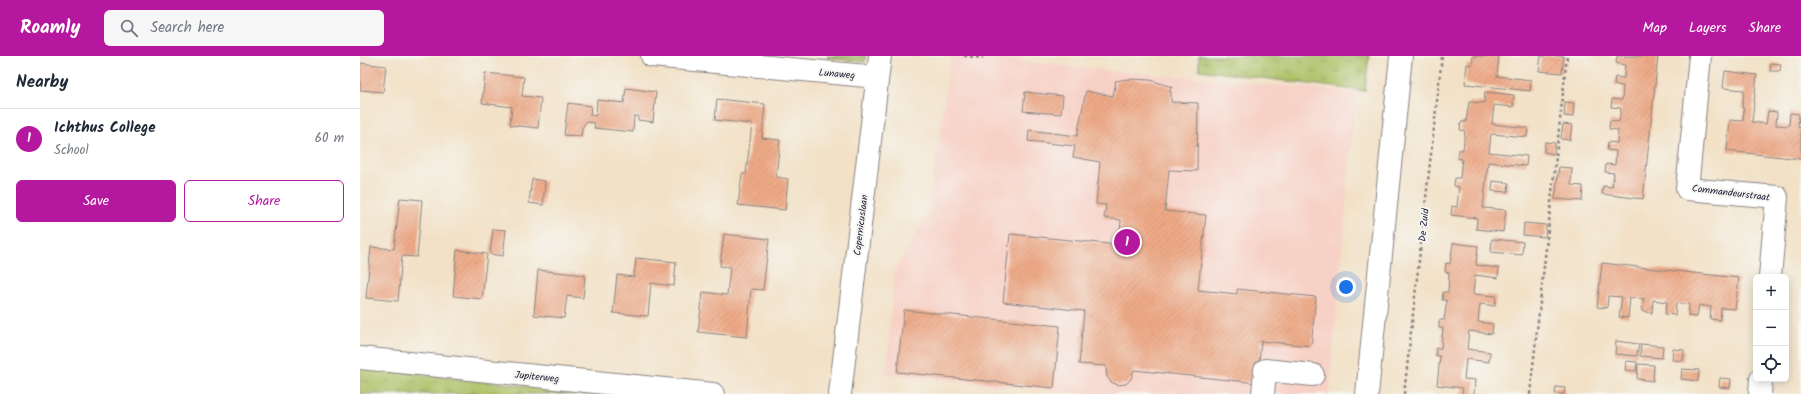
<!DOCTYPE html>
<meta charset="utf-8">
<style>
body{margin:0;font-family:Kalam,sans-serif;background:#f6f6f7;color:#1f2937}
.controls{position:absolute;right:12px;bottom:12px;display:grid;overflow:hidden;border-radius:6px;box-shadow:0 2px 10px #0003}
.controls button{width:36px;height:36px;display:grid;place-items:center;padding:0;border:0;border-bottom:1px solid #e0e1e3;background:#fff;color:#1f2937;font:20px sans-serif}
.you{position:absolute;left:986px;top:231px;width:14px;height:14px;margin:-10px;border:3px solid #fff;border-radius:50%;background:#1a73e8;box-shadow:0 0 0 6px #1a73e833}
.badge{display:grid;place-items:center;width:26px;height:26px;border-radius:50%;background:#b5179e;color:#fff;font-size:13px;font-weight:700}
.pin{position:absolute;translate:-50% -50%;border:2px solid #fff;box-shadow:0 1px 4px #0006}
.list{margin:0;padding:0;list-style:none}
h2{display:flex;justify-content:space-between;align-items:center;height:52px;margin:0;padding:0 16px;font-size:17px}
h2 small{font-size:13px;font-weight:400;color:#747a83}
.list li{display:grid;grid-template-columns:26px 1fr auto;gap:12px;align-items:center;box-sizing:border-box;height:60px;padding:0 16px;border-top:1px solid #e0e1e3}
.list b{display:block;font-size:15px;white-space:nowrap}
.list p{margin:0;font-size:13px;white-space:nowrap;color:#747a83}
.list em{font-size:13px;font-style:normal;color:#747a83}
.actions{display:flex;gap:8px;padding:12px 16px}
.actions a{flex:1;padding:9px 0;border:1px solid #b5179e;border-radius:6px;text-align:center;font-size:14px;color:#b5179e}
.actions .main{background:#b5179e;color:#fff}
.icon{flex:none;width:22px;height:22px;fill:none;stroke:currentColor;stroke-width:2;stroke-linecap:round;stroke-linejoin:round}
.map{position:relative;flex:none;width:1441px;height:338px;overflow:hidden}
header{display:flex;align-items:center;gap:24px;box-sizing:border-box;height:56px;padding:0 20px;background:#b5179e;color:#fff}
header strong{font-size:19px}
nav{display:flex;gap:22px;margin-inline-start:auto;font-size:14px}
.search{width:280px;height:36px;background:#f6f6f7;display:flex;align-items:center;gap:10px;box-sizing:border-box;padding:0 14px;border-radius:6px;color:#747a83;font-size:15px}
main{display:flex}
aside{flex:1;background:#fff}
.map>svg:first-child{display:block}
.built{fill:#f7d1c6}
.grass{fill:url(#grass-tufts);stroke:#677150}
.building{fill:url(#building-hatch)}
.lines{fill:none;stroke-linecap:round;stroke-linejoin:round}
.minor-casing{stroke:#8a8280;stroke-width:24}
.path{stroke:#8a8280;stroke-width:2.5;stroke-dasharray:3 3;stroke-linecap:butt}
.minor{stroke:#fff;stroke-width:22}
.labels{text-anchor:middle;stroke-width:4;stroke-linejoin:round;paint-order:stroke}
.street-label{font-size:10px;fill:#22223b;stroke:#f6f6f2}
</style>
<header>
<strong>Roamly</strong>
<div class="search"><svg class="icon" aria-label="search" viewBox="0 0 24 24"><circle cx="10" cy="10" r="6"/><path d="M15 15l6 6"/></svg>Search here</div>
<nav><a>Map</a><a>Layers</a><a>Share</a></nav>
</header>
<main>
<aside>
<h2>Nearby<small></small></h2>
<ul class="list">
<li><span class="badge">1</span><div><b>Ichthus College</b><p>School</p></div><em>60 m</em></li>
</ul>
<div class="actions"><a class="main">Save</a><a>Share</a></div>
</aside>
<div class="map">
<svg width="1441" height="338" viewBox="0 0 1441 338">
<defs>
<pattern id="grass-tufts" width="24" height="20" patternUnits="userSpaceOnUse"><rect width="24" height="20" fill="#acc064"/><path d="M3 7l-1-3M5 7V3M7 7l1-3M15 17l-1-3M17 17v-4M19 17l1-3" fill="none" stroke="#8c9c54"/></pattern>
<pattern id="building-hatch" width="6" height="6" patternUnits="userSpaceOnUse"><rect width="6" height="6" fill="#eeaa87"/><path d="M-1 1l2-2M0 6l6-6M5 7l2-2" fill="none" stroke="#cc9275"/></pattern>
</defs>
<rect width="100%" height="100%" fill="#f6f6f2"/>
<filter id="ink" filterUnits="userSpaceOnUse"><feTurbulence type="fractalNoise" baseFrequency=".025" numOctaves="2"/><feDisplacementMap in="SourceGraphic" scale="8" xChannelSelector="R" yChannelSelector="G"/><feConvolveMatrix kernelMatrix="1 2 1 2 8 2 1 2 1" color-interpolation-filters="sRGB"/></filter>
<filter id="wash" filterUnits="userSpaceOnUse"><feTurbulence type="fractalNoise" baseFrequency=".012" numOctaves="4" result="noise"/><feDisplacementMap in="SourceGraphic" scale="16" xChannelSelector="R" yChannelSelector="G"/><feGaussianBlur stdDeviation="0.9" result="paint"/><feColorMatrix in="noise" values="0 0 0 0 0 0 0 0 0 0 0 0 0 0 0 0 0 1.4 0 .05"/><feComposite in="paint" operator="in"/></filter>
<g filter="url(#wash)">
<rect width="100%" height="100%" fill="#f2e1c6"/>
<polygon class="built" points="591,0 613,0 743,14 996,36 969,338 733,338 526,319 534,215 568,157"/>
<g class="grass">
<polygon points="467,0 506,0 505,6 467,2"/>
<polygon points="839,0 1009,0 1005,35 839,14"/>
<polygon points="3,312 238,338 0,338 0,315"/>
</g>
<g id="blocks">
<g class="building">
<polygon points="1113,0 1139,0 1137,20 1171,24 1170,35 1105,28 1107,8 1112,9"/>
<polygon points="1181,0 1204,0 1202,17 1179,15"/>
<polygon points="1257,0 1298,0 1283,143 1242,138 1243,130 1252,131 1254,117 1245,116 1246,108 1255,109 1256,95 1247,94 1248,86 1257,87 1258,74 1249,73 1250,64 1259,66 1261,52 1251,51 1252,43 1262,44 1263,30 1254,29 1255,21 1264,22 1265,9 1256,7"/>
<polygon points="0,7 26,10 23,36 0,34"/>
<polygon points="1411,7 1421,8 1420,15 1410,15"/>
<polygon points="1365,15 1397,19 1392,66 1406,68 1408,55 1417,56 1416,69 1429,70 1430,57 1439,58 1438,71 1441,72 1441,103 1367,95 1370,64 1383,65 1384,53 1382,52 1384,34 1363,32"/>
<polygon points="125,17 164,21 162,40 181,42 178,72 150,69 152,51 122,47"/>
<polygon points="768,23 790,24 812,31 809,36 811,36 811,46 838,47 837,115 809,114 805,155 846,159 838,234 877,238 877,233 956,241 951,290 901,285 897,327 774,314 771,323 766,328 758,329 751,326 747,321 746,310 719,308 724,255 643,246 650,178 759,189 761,164 744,162 746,149 736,148 740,106 713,101 715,90 668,85 669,74 717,80 726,35 753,40 755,30 756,30 755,25"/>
<polygon points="266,32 296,36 293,66 278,64 278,60 274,60 273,76 234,72 235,67 226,66 222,72 221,80 204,79 208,47 231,50 230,59 236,60 237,44 264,47"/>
<polygon points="665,36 703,40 701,58 663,55"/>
<polygon points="1125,36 1154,39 1153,51 1134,49 1132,68 1168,72 1167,81 1131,78 1129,96 1167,100 1166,110 1128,106 1123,152 1146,154 1143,176 1116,173 1117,162 1091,159 1092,150 1097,151 1099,131 1094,130 1095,122 1100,122 1102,103 1097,102 1098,94 1103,94 1105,75 1100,74 1101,66 1106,66 1109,46 1124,47"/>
<polygon points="357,43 405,48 402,82 420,84 416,121 428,123 425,154 378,149 382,118 386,118 392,68 355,64"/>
<polygon points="1205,46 1214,47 1213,61 1204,60"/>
<polygon points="1203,68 1212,69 1210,84 1201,83"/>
<polygon points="1185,86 1195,87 1194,98 1184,96"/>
<polygon points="1199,111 1212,112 1211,129 1223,130 1222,145 1195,143"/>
<polygon points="172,123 185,125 183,149 169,147"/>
<polygon points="1133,125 1149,127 1148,136 1132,135"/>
<polygon points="40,142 62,144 57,201 42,200 38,245 6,242 11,191 34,193"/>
<polygon points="1164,167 1186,169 1185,181 1163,179"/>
<polygon points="133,173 146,174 143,200 130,198"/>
<polygon points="364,178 409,183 403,234 391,233 387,281 338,276 343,236 367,239 370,211 360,210"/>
<polygon points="1132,183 1163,186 1162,199 1131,196"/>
<polygon points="1093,187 1118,190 1116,209 1139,212 1138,222 1115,219 1113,238 1136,240 1135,250 1120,248 1118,266 1133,268 1132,278 1109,275 1107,293 1130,296 1129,306 1106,303 1104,323 1115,324 1114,338 1102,338 1103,332 1077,329 1080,300 1076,300 1076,292 1081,292 1083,272 1079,272 1079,264 1084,264 1087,244 1082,244 1083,236 1088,236 1089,217 1085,216 1086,207 1090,208"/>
<polygon points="97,194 127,198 122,243 93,240"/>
<polygon points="276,202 316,206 314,230 291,227 288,260 253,257 257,219 274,221"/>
<polygon points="1242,207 1379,222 1375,253 1361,252 1360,264 1350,263 1351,251 1339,249 1337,261 1328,260 1329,248 1316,247 1315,259 1305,258 1307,246 1293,244 1292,257 1282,255 1284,243 1270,242 1268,262 1259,261 1262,241 1248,240 1247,252 1237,251"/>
<polygon points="178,214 225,219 223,242 207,240 204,262 174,259"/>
<polygon points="544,254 700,270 694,332 537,316"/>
<polygon points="1256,285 1279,288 1277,300 1255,298"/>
<polygon points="1281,288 1303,290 1302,302 1280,300"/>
<polygon points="1313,293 1324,294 1323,305 1312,304"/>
<polygon points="1266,305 1277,306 1276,315 1265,314"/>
<polygon points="1278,308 1294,309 1293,325 1277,323"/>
<polygon points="1322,313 1339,314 1338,325 1321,323"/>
<polygon points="1360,322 1371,323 1370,332 1359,331"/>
<polygon points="1196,331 1205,332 1204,338 1195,338"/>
</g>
</g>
</g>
<g filter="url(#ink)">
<use href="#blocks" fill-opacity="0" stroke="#8a8280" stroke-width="1"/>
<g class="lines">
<defs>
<g id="minor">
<polyline points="292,0 517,21"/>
<polyline points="1340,0 1327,133 1417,141 1410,221"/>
<polyline points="0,302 353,338"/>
<polyline points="480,338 520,0"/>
<polyline points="903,338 905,314 953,319"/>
<polyline points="1007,338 1041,0"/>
<polyline points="1400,338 1401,323"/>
</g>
</defs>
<use href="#minor" class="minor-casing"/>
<g class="path">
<polyline points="604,0 623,2"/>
<polyline points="1044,338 1082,0"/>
<polyline points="1170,338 1207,0"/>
</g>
<use href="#minor" class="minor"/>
</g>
</g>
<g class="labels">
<g class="street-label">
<text transform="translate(477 17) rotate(5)" y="4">Lunaweg</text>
<text transform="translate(1371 136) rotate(7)" y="4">Commandeurstraat</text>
<text transform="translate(500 169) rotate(-83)" y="4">Copernicuslaan</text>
<text transform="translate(1063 169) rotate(-84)" y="4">De Zuid</text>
<text transform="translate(177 320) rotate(6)" y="4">Jupiterweg</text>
</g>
</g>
</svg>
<div class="controls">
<button>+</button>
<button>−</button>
<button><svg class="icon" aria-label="locate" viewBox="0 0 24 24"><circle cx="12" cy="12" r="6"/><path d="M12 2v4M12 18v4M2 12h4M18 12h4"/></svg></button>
</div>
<div class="you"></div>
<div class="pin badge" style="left:767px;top:186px">1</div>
</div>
</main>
